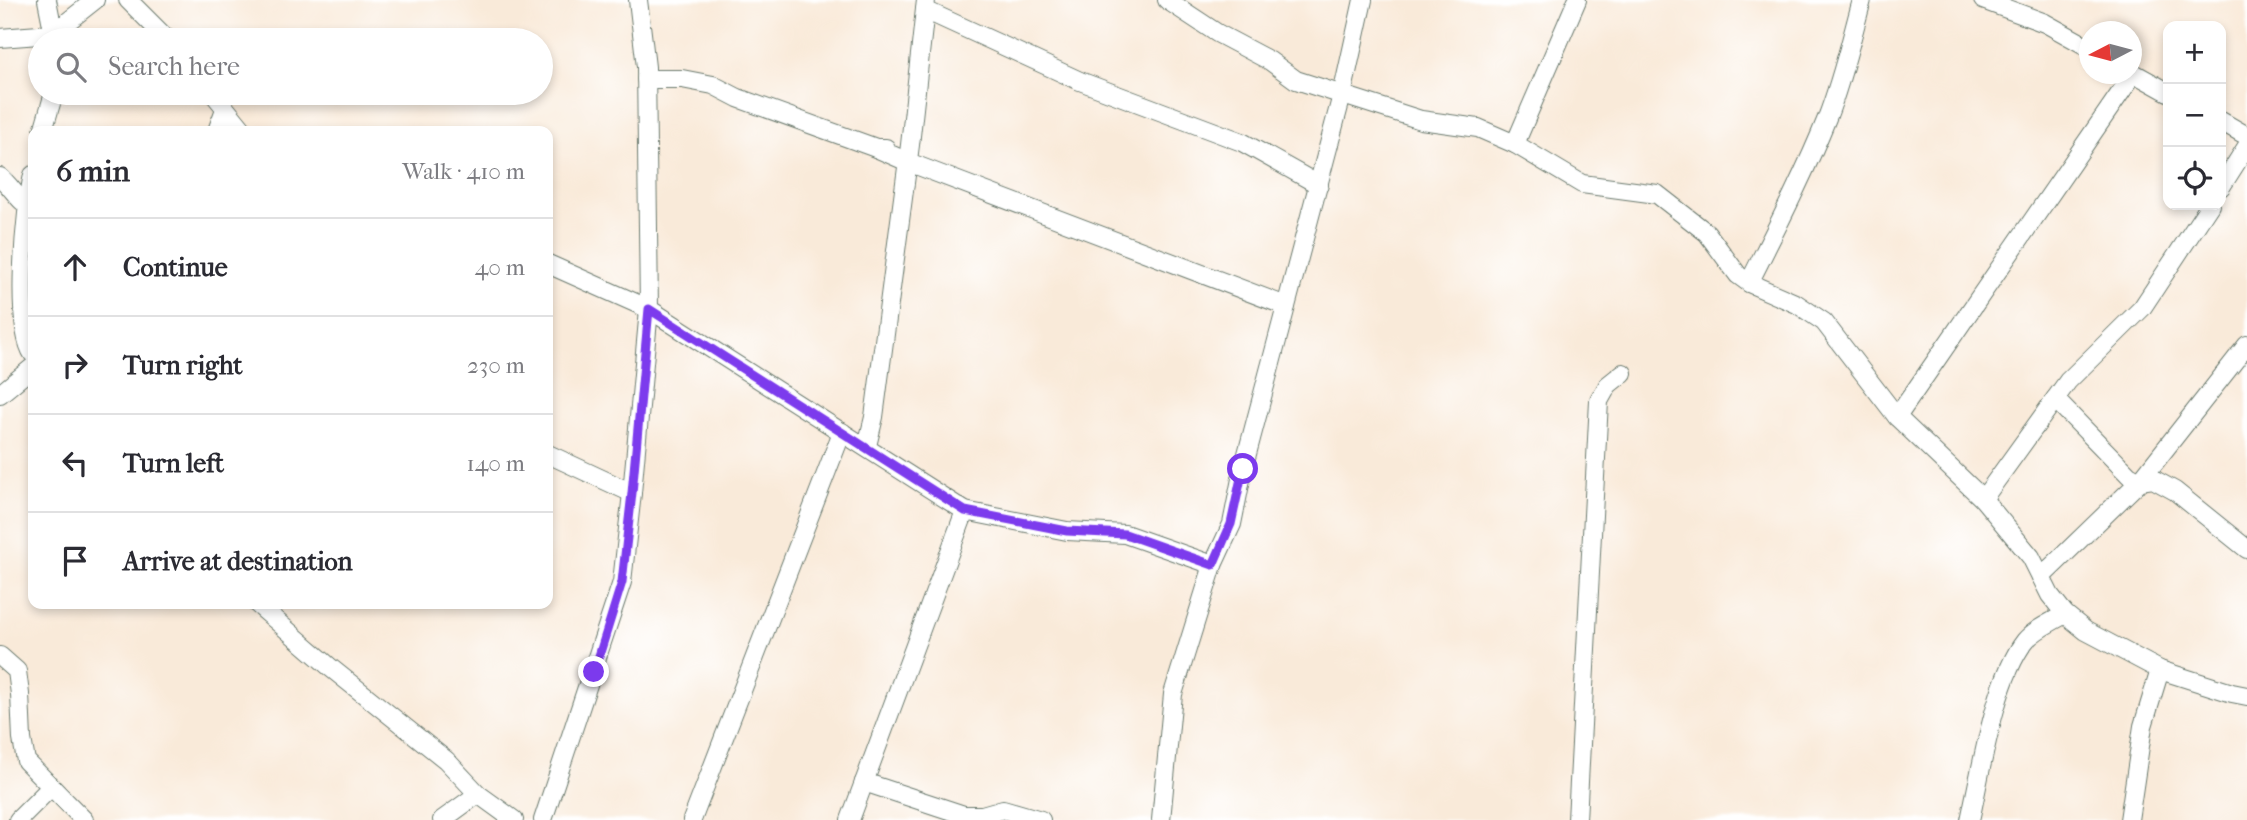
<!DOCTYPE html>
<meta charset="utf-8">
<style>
body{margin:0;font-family:"IM FELL French Canon",serif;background:#f2f2f3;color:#2b2b33}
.controls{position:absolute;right:21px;top:21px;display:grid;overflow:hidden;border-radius:14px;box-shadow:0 4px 10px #0003}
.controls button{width:63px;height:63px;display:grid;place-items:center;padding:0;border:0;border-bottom:2px solid #e1e1e2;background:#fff;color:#2b2b33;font:35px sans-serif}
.compass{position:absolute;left:2079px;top:21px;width:63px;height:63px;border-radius:50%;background:#fff;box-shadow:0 4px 10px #0003;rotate:264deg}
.stop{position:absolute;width:21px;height:21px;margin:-16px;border:5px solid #7c3aed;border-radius:50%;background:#fff}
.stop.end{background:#7c3aed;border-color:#fff;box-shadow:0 2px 7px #0008}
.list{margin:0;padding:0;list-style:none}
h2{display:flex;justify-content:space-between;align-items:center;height:91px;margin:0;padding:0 28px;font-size:30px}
h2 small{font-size:23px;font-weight:400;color:#7c7c81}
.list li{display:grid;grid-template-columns:46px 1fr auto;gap:21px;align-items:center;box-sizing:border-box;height:98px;padding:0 28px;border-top:2px solid #e1e1e2}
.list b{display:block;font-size:26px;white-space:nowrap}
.list em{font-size:23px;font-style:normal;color:#7c7c81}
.icon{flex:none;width:38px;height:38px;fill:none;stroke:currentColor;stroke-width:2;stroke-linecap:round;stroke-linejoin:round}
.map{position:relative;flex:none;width:2247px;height:820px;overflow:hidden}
.search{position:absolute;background:#fff;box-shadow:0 4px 10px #0003;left:28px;top:28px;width:525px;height:77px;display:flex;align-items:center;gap:18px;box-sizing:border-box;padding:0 24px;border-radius:38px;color:#7c7c81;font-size:26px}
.panel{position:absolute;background:#fff;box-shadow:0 4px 10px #0003;left:28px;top:126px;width:525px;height:483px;border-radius:14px}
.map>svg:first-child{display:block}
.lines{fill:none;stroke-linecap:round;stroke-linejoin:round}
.minor-casing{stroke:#6b7a6e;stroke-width:20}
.minor{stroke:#fff;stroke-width:18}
.route{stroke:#7c3aed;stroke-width:9}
</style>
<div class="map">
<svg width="2247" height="820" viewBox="0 0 2247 820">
<rect width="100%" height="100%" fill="#fff"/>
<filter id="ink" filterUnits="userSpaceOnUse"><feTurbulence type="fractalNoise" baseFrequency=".0143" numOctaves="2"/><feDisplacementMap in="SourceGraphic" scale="14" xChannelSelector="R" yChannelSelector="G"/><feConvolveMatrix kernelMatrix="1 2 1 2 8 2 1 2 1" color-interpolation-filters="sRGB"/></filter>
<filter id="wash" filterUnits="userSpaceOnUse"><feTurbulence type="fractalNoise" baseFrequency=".00686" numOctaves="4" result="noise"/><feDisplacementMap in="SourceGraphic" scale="28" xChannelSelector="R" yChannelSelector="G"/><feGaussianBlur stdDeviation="1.57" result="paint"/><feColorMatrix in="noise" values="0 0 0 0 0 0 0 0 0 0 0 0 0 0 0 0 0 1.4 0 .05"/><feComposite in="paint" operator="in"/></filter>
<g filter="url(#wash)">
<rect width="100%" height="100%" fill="#f9ead9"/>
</g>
<g filter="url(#ink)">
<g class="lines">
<defs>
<g id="minor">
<polyline points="47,0 55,40"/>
<polyline points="128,0 168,40"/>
<polyline points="1167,0 1217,33 1270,61 1296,80 1421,120 1478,128 1515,144 1582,184 1657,194 1707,233 1738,275 1749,283 1797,304 1824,322 1897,417 1983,499 2031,557 2050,595 2065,614 2086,631 2160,670 2232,693 2247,696"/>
<polyline points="1983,0 2045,23 2090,48"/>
<polyline points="925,10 1080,81 1242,142 1319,185"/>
<polyline points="0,38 52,34 95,0"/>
<polyline points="2132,72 2168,92"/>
<polyline points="646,79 682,79 713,85 738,98 876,148 886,148"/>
<polyline points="213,93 244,131"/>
<polyline points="2221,121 2247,136"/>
<polyline points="43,131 54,93"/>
<polyline points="217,131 225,109"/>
<polyline points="1515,144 1577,0"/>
<polyline points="876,148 908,162 1286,306"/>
<path d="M33,175C25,210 14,326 33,354"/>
<path d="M0,177C12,187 20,203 33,209"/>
<polyline points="2221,187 2247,146"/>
<polyline points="548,264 649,309 965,511 1067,531 1125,534 1213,565"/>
<path d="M1749,283C1776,229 1804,175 1827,118C1842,80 1851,40 1862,0"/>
<polyline points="0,394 33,367"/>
<polyline points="2055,399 2129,475 2140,481 2153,479 2175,491 2247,549"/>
<polyline points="1897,417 2134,73"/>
<polyline points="867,446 874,417 910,145 926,0"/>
<polyline points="548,454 632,493"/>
<polyline points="1983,499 2068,381 2142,308 2210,205"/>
<polyline points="2041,577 2140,481 2247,345"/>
<polyline points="257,604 331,668 446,760 478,794 514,820"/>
<polyline points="0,656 17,671 20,694 22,739 26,761 84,820"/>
<polyline points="864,782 964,815 982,815 1003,809 1041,820"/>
<polyline points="18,820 51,787"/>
<polyline points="442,820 478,794"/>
<polyline points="543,820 622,582 632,493 649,309 646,67 638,0"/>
<polyline points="692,820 842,432"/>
<polyline points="850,820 965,511"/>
<polyline points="1161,820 1173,694 1213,565 1232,524 1243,469 1342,95 1363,0"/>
<polyline points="1577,820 1599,401 1608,385 1623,373"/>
<path d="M1970,820C1981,771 1995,679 2025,641C2035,629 2052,622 2065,614"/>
<polyline points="2129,820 2143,726 2160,670"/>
</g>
</defs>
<use href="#minor" class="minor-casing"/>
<use href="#minor" class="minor"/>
</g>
</g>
<g class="lines" filter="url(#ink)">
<polyline class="route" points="594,672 622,582 632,493 649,309 965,511 1067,531 1125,534 1213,565 1231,524 1243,469"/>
</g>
</svg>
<div class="controls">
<button>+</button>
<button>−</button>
<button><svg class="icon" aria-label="locate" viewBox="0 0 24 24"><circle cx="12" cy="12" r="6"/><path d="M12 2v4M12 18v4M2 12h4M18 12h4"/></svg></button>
</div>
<svg class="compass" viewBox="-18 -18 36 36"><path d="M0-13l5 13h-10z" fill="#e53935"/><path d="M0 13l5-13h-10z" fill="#7c7c81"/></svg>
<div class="stop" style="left:1243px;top:469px"></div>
<div class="stop end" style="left:594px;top:672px"></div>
<div class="search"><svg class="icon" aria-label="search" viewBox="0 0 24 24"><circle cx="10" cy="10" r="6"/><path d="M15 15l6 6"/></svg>Search here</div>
<section class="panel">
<h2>6 min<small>Walk · 410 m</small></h2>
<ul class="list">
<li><svg class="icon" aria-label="ahead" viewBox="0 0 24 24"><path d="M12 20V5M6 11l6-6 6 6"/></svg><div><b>Continue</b></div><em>40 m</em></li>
<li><svg class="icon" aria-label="right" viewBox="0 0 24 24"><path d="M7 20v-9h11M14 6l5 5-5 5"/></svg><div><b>Turn right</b></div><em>230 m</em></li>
<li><svg class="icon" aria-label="left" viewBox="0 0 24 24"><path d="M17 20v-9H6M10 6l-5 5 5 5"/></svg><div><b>Turn left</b></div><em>140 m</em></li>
<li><svg class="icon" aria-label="arrive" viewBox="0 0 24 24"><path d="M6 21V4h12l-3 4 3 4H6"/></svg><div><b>Arrive at destination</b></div></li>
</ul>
</section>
</div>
